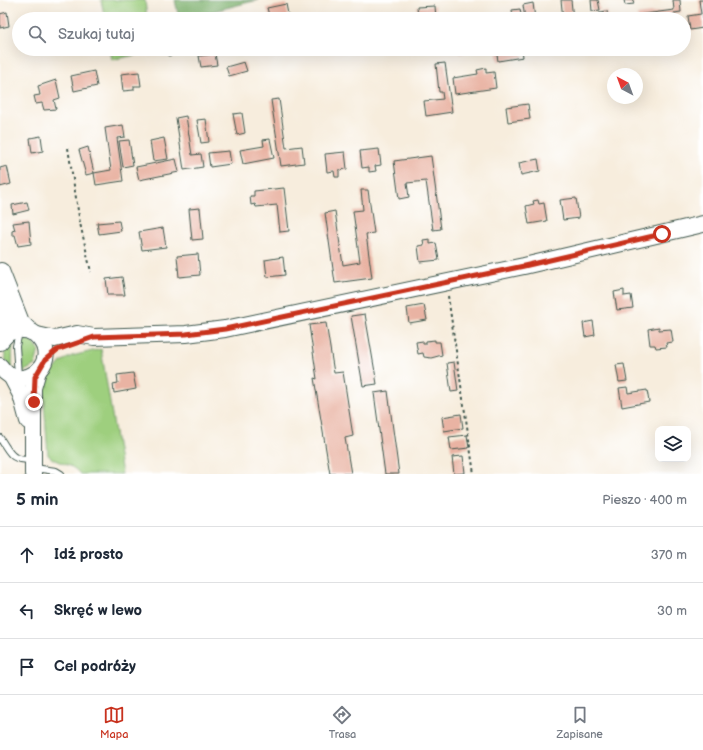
<!DOCTYPE html>
<html lang="pl">
<meta charset="utf-8">
<style>
body{margin:0;font-family:"Balsamiq Sans",sans-serif;background:#f6f6f7;color:#1f2937}
.controls{position:absolute;right:12px;bottom:12px;display:grid;overflow:hidden;border-radius:8px;box-shadow:0 4px 16px #0002}
.controls button{width:36px;height:36px;display:grid;place-items:center;padding:0;border:0;border-bottom:1px solid #e0e1e3;background:#fff;color:#1f2937;font:20px sans-serif}
.compass{position:absolute;left:607px;top:68px;width:36px;height:36px;border-radius:50%;background:#fff;box-shadow:0 4px 16px #0002;rotate:319deg}
.stop{position:absolute;width:12px;height:12px;margin:-9px;border:3px solid #c8321e;border-radius:50%;background:#fff}
.stop.end{background:#c8321e;border-color:#fff;box-shadow:0 1px 4px #0008}
.list{margin:0;padding:0;list-style:none}
h2{display:flex;justify-content:space-between;align-items:center;height:52px;margin:0;padding:0 16px;font-size:17px}
h2 small{font-size:13px;font-weight:400;color:#747a83}
.list li{display:grid;grid-template-columns:26px 1fr auto;gap:12px;align-items:center;box-sizing:border-box;height:56px;padding:0 16px;border-top:1px solid #e0e1e3}
.list b{display:block;font-size:15px;white-space:nowrap}
.list em{font-size:13px;font-style:normal;color:#747a83}
.icon{flex:none;width:22px;height:22px;fill:none;stroke:currentColor;stroke-width:2;stroke-linecap:round;stroke-linejoin:round}
.map{position:relative;flex:none;width:703px;height:474px;overflow:hidden}
.search{position:absolute;background:#fff;box-shadow:0 4px 16px #0002;left:12px;right:12px;top:12px;height:44px;display:flex;align-items:center;gap:10px;box-sizing:border-box;padding:0 14px;border-radius:22px;color:#747a83;font-size:15px}
.sheet{height:220px;background:#fff}
nav{display:flex;justify-content:space-around;align-items:center;box-sizing:border-box;height:56px;border-top:1px solid #e0e1e3;background:#fff;font-size:11px;color:#747a83}
nav a{display:grid;justify-items:center;gap:2px}
nav .on{color:#c8321e}
.map>svg:first-child{display:block}
.green{fill:#9ecf7e;stroke:#5e8659}
.forest{fill:#7eb26d;stroke:#4e7850}
.building{fill:#e9b3a3}
.lines{fill:none;stroke-linecap:round;stroke-linejoin:round}
.service-casing{stroke:#3f574d;stroke-width:8}
.tertiary-casing{stroke:#3f574d;stroke-width:18}
.path{stroke:#3f574d;stroke-width:2;stroke-dasharray:3 3;stroke-linecap:butt}
.service{stroke:#fff;stroke-width:6}
.tertiary{stroke:#fff;stroke-width:16}
.route{stroke:#c8321e;stroke-width:5}
</style>
<div class="map">
<svg width="703" height="474" viewBox="0 0 703 474">
<rect width="100%" height="100%" fill="#fff"/>
<filter id="ink" filterUnits="userSpaceOnUse"><feTurbulence type="fractalNoise" baseFrequency=".025" numOctaves="2"/><feDisplacementMap in="SourceGraphic" scale="8" xChannelSelector="R" yChannelSelector="G"/><feConvolveMatrix kernelMatrix="1 2 1 2 8 2 1 2 1" color-interpolation-filters="sRGB"/></filter>
<filter id="wash" filterUnits="userSpaceOnUse"><feTurbulence type="fractalNoise" baseFrequency=".012" numOctaves="4" result="noise"/><feDisplacementMap in="SourceGraphic" scale="16" xChannelSelector="R" yChannelSelector="G"/><feGaussianBlur stdDeviation="0.9" result="paint"/><feColorMatrix in="noise" values="0 0 0 0 0 0 0 0 0 0 0 0 0 0 0 0 0 1.4 0 .05"/><feComposite in="paint" operator="in"/></filter>
<g filter="url(#wash)">
<rect width="100%" height="100%" fill="#f7eddd"/>
<g class="green">
<polygon points="101,0 145,0 147,19 105,19"/>
<polygon points="110,49 152,49 153,51 112,60"/>
<polygon points="22,336 27,336 39,350 35,365 23,372"/>
<path d="M13,338L12,370C2,357 2,350 13,338Z"/>
<path d="M101,349L122,474H80C71,462 58,465 48,455L43,388L47,378L62,361L72,356Z"/>
</g>
<polygon class="forest" points="175,0 258,0 182,19 179,19"/>
<g id="blocks">
<g class="building">
<polygon points="561,0 571,0 573,19 563,19"/>
<polygon points="591,0 598,0 600,10 592,11"/>
<polygon points="624,0 633,0 634,4 625,5"/>
<polygon points="673,0 680,0 681,12 674,13 675,19 638,19 637,15 674,10"/>
<polygon points="699,0 703,0 703,28 690,30 688,16 701,14"/>
<polygon points="533,3 535,19 525,19 523,5"/>
<polygon points="286,4 289,19 270,19 267,8"/>
<polygon points="435,6 436,19 418,19 417,7"/>
<polygon points="520,9 522,19 513,19 512,10"/>
<polygon points="607,11 608,19 601,19 600,12"/>
<polygon points="7,12 9,26 0,28 0,14"/>
<polygon points="161,49 182,49 182,50 173,51 174,55 168,56 168,52 162,53"/>
<polygon points="459,49 469,49 470,51 460,54"/>
<polygon points="496,49 522,49 523,57 498,61"/>
<polygon points="215,54 217,65 201,67 199,56"/>
<polygon points="244,62 247,71 229,76 226,67"/>
<polygon points="445,63 452,112 426,116 424,101 443,99 442,92 439,92 436,64"/>
<polygon points="486,68 486,73 494,72 496,88 455,94 453,78 478,74 477,70"/>
<polygon points="94,71 97,86 74,91 71,76"/>
<polygon points="139,72 141,86 134,86 134,90 123,91 121,74"/>
<polygon points="56,80 60,98 54,100 56,109 44,110 42,103 36,104 34,96 40,95 38,86"/>
<polygon points="279,99 286,148 302,146 304,163 281,166 271,100"/>
<polygon points="528,104 530,119 508,122 506,107"/>
<polygon points="242,113 245,133 237,135 233,114"/>
<polygon points="186,116 192,155 201,154 203,167 184,170 176,118"/>
<polygon points="206,119 209,142 201,143 197,120"/>
<polygon points="123,125 125,137 117,138 123,181 96,185 94,173 111,170 105,128"/>
<polygon points="41,136 43,151 32,153 30,138"/>
<polygon points="164,138 168,159 153,161 150,141"/>
<polygon points="270,139 274,158 243,164 240,150 264,146 263,140"/>
<polygon points="129,140 133,165 123,167 119,141"/>
<polygon points="88,147 94,173 86,175 79,150"/>
<polygon points="379,149 381,165 375,166 376,171 369,172 369,167 362,168 360,151"/>
<polygon points="229,151 231,164 210,167 208,153"/>
<polygon points="345,152 347,169 339,170 339,177 335,177 334,171 327,172 325,154"/>
<polygon points="431,156 441,229 433,230 426,181 407,183 409,197 399,199 394,161"/>
<polygon points="176,159 179,172 139,180 136,167"/>
<polygon points="538,159 540,171 521,175 519,163"/>
<polygon points="7,166 11,184 0,187 0,168"/>
<polygon points="284,188 289,231 280,232 277,205 256,207 255,204 251,205 250,196 254,196 254,191"/>
<polygon points="361,190 368,190 374,233 366,234 372,278 335,283 325,213 335,211 343,265 360,262 353,211 363,210"/>
<polygon points="576,198 579,218 563,220 560,200"/>
<polygon points="538,200 539,204 544,203 547,221 529,224 526,206 534,204 533,201"/>
<polygon points="27,202 29,210 13,214 12,205"/>
<polygon points="200,208 203,239 192,240 189,209"/>
<polygon points="29,221 31,244 18,246 15,235 12,235 12,231 15,230 13,223"/>
<polygon points="119,221 121,231 99,234 97,223"/>
<polygon points="163,228 166,247 142,250 139,232"/>
<polygon points="430,239 430,244 436,243 439,260 420,262 418,246 424,245 423,240"/>
<polygon points="198,254 200,275 179,277 177,256"/>
<polygon points="283,257 285,275 267,277 265,260"/>
<polygon points="122,277 125,295 108,295 106,279"/>
<polygon points="624,290 624,296 631,295 633,308 617,310 614,292"/>
<polygon points="424,305 427,320 409,323 407,308"/>
<polygon points="365,314 377,384 363,386 351,316"/>
<polygon points="593,321 595,335 585,337 583,323"/>
<polygon points="326,323 334,373 343,372 353,436 345,438 351,474 330,474 314,378 317,379 309,325"/>
<polygon points="659,327 659,330 671,329 673,342 666,343 667,347 656,348 655,345 650,345 648,329"/>
<polygon points="435,340 435,342 440,342 442,355 431,358 424,357 423,353 418,354 416,342 423,341 423,344 426,344 426,341"/>
<polygon points="454,362 458,391 451,392 447,363"/>
<polygon points="624,364 627,381 619,382 616,365"/>
<polygon points="133,373 136,389 114,393 113,384 118,383 117,375"/>
<polygon points="627,387 628,393 647,390 649,402 622,407 619,388"/>
<polygon points="388,391 392,422 399,474 385,474 374,393"/>
<polygon points="461,414 463,428 444,431 442,417"/>
<polygon points="467,435 469,448 451,450 449,437"/>
<polygon points="463,456 465,473 454,474 452,457"/>
</g>
</g>
</g>
<g filter="url(#ink)">
<use href="#blocks" fill-opacity="0" stroke="#3f574d" stroke-width="1"/>
<g class="lines">
<defs>
<g id="service">
<polyline points="18,376 16,346 19,332"/>
<path d="M0,438C11,454 10,460 32,460"/>
<polyline points="34,468 56,471 61,474"/>
</g>
<g id="tertiary">
<polyline points="1,271 21,322 31,332"/>
<polyline points="3,294 7,320 4,337"/>
<polyline points="37,335 55,339 77,334 94,337 186,334 225,329 524,266 703,224"/>
<path d="M0,342C5,334 13,329 23,330C30,330 35,333 39,338C62,364 19,396 0,366"/>
<polyline points="11,376 21,395 28,421"/>
<polyline points="33,474 33,388 38,371"/>
</g>
</defs>
<use href="#service" class="service-casing"/>
<use href="#tertiary" class="tertiary-casing"/>
<g class="path">
<polyline points="68,148 80,223 91,272"/>
<polyline points="448,296 474,474"/>
</g>
<use href="#service" class="service"/>
<use href="#tertiary" class="tertiary"/>
</g>
</g>
<g class="lines" filter="url(#ink)">
<polyline class="route" points="34,402 35,377 45,360 57,350 94,337 186,334 225,329 524,266 662,234"/>
</g>
</svg>
<div class="controls">
<button><svg class="icon" aria-label="layers" viewBox="0 0 24 24"><path d="M12 4l9 5-9 5-9-5zM3 14l9 5 9-5"/></svg></button>
</div>
<svg class="compass" viewBox="-18 -18 36 36"><path d="M0-13l5 13h-10z" fill="#e53935"/><path d="M0 13l5-13h-10z" fill="#747a83"/></svg>
<div class="stop" style="left:662px;top:234px"></div>
<div class="stop end" style="left:34px;top:402px"></div>
<div class="search"><svg class="icon" aria-label="search" viewBox="0 0 24 24"><circle cx="10" cy="10" r="6"/><path d="M15 15l6 6"/></svg>Szukaj tutaj</div>
</div>
<section class="sheet">
<h2>5 min<small>Pieszo · 400 m</small></h2>
<ul class="list">
<li><svg class="icon" aria-label="ahead" viewBox="0 0 24 24"><path d="M12 20V5M6 11l6-6 6 6"/></svg><div><b>Idź prosto</b></div><em>370 m</em></li>
<li><svg class="icon" aria-label="left" viewBox="0 0 24 24"><path d="M17 20v-9H6M10 6l-5 5 5 5"/></svg><div><b>Skręć w lewo</b></div><em>30 m</em></li>
<li><svg class="icon" aria-label="arrive" viewBox="0 0 24 24"><path d="M6 21V4h12l-3 4 3 4H6"/></svg><div><b>Cel podróży</b></div></li>
</ul>
</section>
<nav>
<a class="on"><svg class="icon" aria-label="map" viewBox="0 0 24 24"><path d="M3 6l6-2 6 2 6-2v14l-6 2-6-2-6 2zM9 4v14M15 6v14"/></svg>Mapa</a>
<a><svg class="icon" aria-label="directions" viewBox="0 0 24 24"><path d="M12 3l9 9-9 9-9-9zM9 14v-3h6M13 9l2 2-2 2"/></svg>Trasa</a>
<a><svg class="icon" aria-label="saved" viewBox="0 0 24 24"><path d="M7 4h10v16l-5-4-5 4z"/></svg>Zapisane</a>
</nav>
